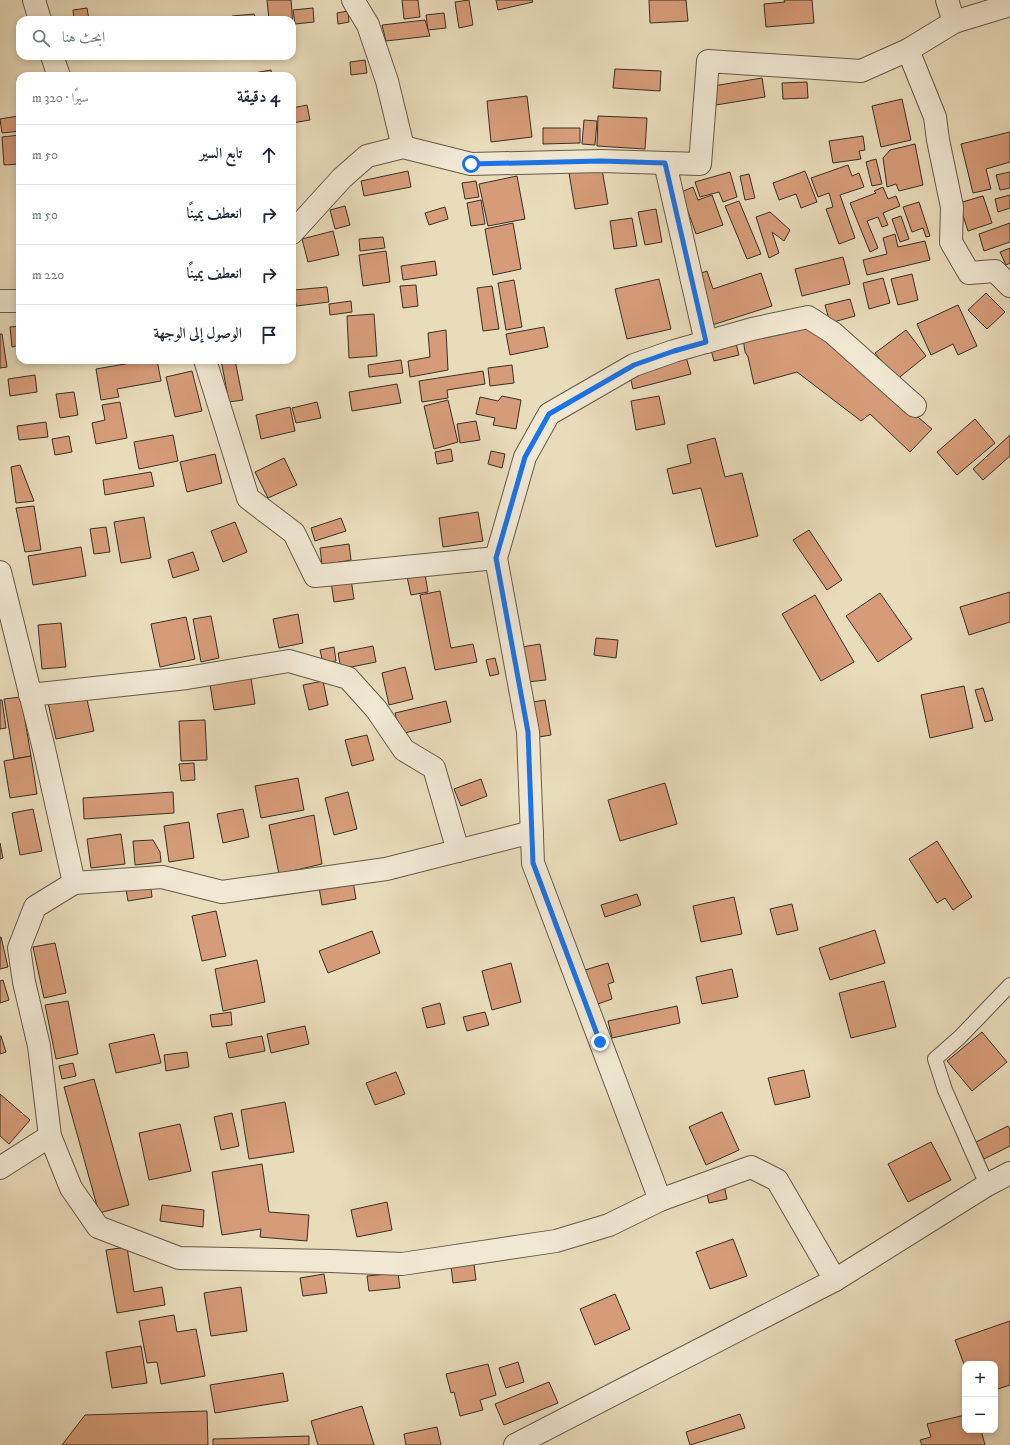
<!DOCTYPE html>
<html lang="ar">
<meta charset="utf-8">
<style>
body{margin:0;font-family:"IM FELL DW Pica",Amiri,serif;background:#f6f6f7;color:#1f2937;direction:rtl}
.controls{position:absolute;right:12px;bottom:12px;display:grid;overflow:hidden;border-radius:8px;box-shadow:0 2px 6px #0003}
.controls button{width:36px;height:36px;display:grid;place-items:center;padding:0;border:0;border-bottom:1px solid #e0e1e3;background:#fff;color:#1f2937;font:20px sans-serif}
.stop{position:absolute;width:12px;height:12px;margin:-9px;border:3px solid #1a73e8;border-radius:50%;background:#fff}
.stop.end{background:#1a73e8;border-color:#fff;box-shadow:0 1px 4px #0008}
.list{margin:0;padding:0;list-style:none}
h2{display:flex;justify-content:space-between;align-items:center;height:52px;margin:0;padding:0 16px;font-size:17px}
h2 small{font-size:13px;font-weight:400;color:#747a83}
.list li{display:grid;grid-template-columns:26px 1fr auto;gap:12px;align-items:center;box-sizing:border-box;height:60px;padding:0 16px;border-top:1px solid #e0e1e3}
.list b{display:block;font-size:15px;white-space:nowrap}
.list em{font-size:13px;font-style:normal;color:#747a83}
.icon{flex:none;width:22px;height:22px;fill:none;stroke:currentColor;stroke-width:2;stroke-linecap:round;stroke-linejoin:round}
.map{position:relative;flex:none;width:1010px;height:1445px;overflow:hidden;direction:ltr}
.search{position:absolute;background:#fff;box-shadow:0 2px 6px #0003;left:16px;top:16px;width:280px;height:44px;display:flex;align-items:center;gap:10px;box-sizing:border-box;padding:0 14px;border-radius:12px;color:#747a83;font-size:15px}
.panel{position:absolute;background:#fff;box-shadow:0 2px 6px #0003;left:16px;top:72px;width:280px;height:292px;border-radius:12px;direction:rtl}
.map>svg:first-child{display:block}
.building{fill:#d69c79;stroke:#3a2f24}
.lines{fill:none;stroke-linecap:round;stroke-linejoin:round}
.lane-casing{stroke:#665a4a;stroke-width:16}
.street-casing{stroke:#665a4a;stroke-width:24}
.lane{stroke:#f1e8d3;stroke-width:14}
.street{stroke:#f1e8d3;stroke-width:22}
.route{stroke:#1a73e8;stroke-width:5}
</style>
<div class="map">
<svg width="1010" height="1445" viewBox="0 0 1010 1445">
<rect width="100%" height="100%" fill="#e9dcbb"/>
<filter id="stains"><feTurbulence type="fractalNoise" baseFrequency=".005" numOctaves="4"/><feColorMatrix values="0 0 0 0 .2 0 0 0 0 .09 0 0 0 0 .02 0 0 0 .5 -.17"/></filter>
<radialGradient id="worn" r=".72"><stop offset=".6" stop-color="#630" stop-opacity="0"/><stop offset="1" stop-color="#630" stop-opacity=".3"/></radialGradient>
<g class="building">
<polygon points="267,0 291,0 293,26 292,26 292,20 269,20"/>
<polygon points="402,0 418,0 420,17 404,19"/>
<polygon points="469,0 473,25 459,28 455,2"/>
<polygon points="496,0 532,0 533,2 498,10"/>
<polygon points="649,0 686,0 688,21 650,23"/>
<polygon points="784,0 812,0 814,23 766,27 764,4 785,2"/>
<polygon points="87,8 89,20 74,20 73,10"/>
<polygon points="313,8 314,22 295,24 293,10"/>
<polygon points="348,11 349,22 338,24 337,13"/>
<polygon points="444,13 446,28 428,30 426,15"/>
<polygon points="254,14 257,20 232,20 232,16"/>
<polygon points="228,17 229,20 212,20"/>
<polygon points="425,20 430,36 386,41 382,25"/>
<polygon points="365,60 367,73 351,75 350,62"/>
<polygon points="615,69 661,71 660,91 613,88"/>
<polygon points="271,70 272,76 255,76 254,73"/>
<polygon points="762,78 765,97 716,105 713,86"/>
<polygon points="807,82 808,98 783,99 782,83"/>
<polygon points="527,96 532,137 491,142 487,101"/>
<polygon points="902,99 911,140 881,147 872,106"/>
<polygon points="307,105 310,120 292,123 292,108"/>
<polygon points="18,116 20,131 2,133 0,119"/>
<polygon points="598,116 647,118 645,149 597,146"/>
<polygon points="584,120 597,121 595,145 582,144"/>
<polygon points="543,128 580,128 580,143 543,144"/>
<polygon points="1010,132 1010,162 986,169 991,189 973,193 961,144"/>
<polygon points="20,135 20,164 4,165 2,137"/>
<polygon points="863,136 865,150 859,151 861,159 833,163 829,141"/>
<polygon points="915,144 923,185 899,191 896,184 887,187 883,158 890,150"/>
<polygon points="876,159 882,184 872,186 866,162"/>
<polygon points="848,165 852,176 859,173 864,187 840,195 855,238 839,244 826,209 833,207 829,193 818,197 811,178"/>
<polygon points="602,169 608,204 575,209 569,173"/>
<polygon points="408,171 411,187 364,196 361,181"/>
<polygon points="805,171 817,202 801,208 796,194 779,200 773,183"/>
<polygon points="730,172 737,197 723,202 719,192 700,197 695,182"/>
<polygon points="1010,172 1010,188 1000,190 996,175"/>
<polygon points="749,174 755,198 745,200 740,176"/>
<polygon points="517,176 525,219 488,226 479,184"/>
<polygon points="476,181 479,197 465,199 462,183"/>
<polygon points="693,187 698,200 712,195 723,225 696,234 681,192"/>
<polygon points="883,187 888,199 896,196 900,206 883,213 888,225 882,227 878,217 867,221 878,248 870,252 850,203 876,193 874,191"/>
<polygon points="1010,195 1010,208 998,212 995,199"/>
<polygon points="983,196 992,223 968,231 959,203"/>
<polygon points="481,200 485,224 471,226 467,203"/>
<polygon points="739,201 761,254 747,259 725,206"/>
<polygon points="919,202 930,236 926,237 923,228 912,232 903,207"/>
<polygon points="345,206 350,225 335,229 330,210"/>
<polygon points="445,207 448,219 429,225 425,213"/>
<polygon points="656,209 662,242 645,245 638,212"/>
<polygon points="770,212 790,230 784,241 772,232 779,253 769,258 756,217"/>
<polygon points="901,216 909,239 900,242 892,219"/>
<polygon points="632,218 637,246 614,249 610,221"/>
<polygon points="513,223 521,269 493,275 485,229"/>
<polygon points="1010,223 1010,242 984,251 979,234"/>
<polygon points="333,231 339,255 308,262 302,239"/>
<polygon points="895,234 898,247 925,241 930,260 867,275 863,260 887,254 883,238"/>
<polygon points="383,237 385,248 360,251 359,239"/>
<polygon points="1010,248 1010,263 1006,265 1000,252"/>
<polygon points="386,251 390,282 363,286 359,255"/>
<polygon points="843,257 850,284 802,296 795,269"/>
<polygon points="435,261 437,275 403,280 401,266"/>
<polygon points="707,271 713,289 761,273 772,306 709,326 693,276"/>
<polygon points="912,274 918,300 898,305 891,279"/>
<polygon points="883,278 890,303 869,309 863,283"/>
<polygon points="659,279 671,329 627,339 615,289"/>
<polygon points="514,280 522,327 506,330 498,283"/>
<polygon points="416,285 418,306 403,308 400,286"/>
<polygon points="492,286 499,329 483,331 477,288"/>
<polygon points="327,287 329,302 296,306 294,290"/>
<polygon points="986,293 1005,312 987,329 968,310"/>
<polygon points="850,299 855,316 830,323 825,305"/>
<polygon points="351,301 352,312 330,315 329,304"/>
<polygon points="958,305 977,346 958,355 953,344 931,355 917,324"/>
<polygon points="374,314 377,356 349,358 347,316"/>
<polygon points="803,323 852,361 932,429 910,452 870,414 861,421 797,372 754,384 748,357 745,352 743,338"/>
<polygon points="20,326 20,345 12,347 10,327"/>
<polygon points="544,327 548,347 510,355 506,334"/>
<polygon points="446,330 448,370 410,377 408,361 430,357 428,333"/>
<polygon points="906,330 926,356 896,380 875,353"/>
<polygon points="0,334 2,334 7,367 0,368"/>
<polygon points="735,340 739,355 714,361 710,346"/>
<polygon points="686,357 691,374 633,389 629,372"/>
<polygon points="148,360 157,360 161,381 117,389 119,397 101,400 96,369"/>
<polygon points="221,360 235,360 243,400 229,402"/>
<polygon points="401,360 403,373 369,377 368,365"/>
<polygon points="512,365 514,383 490,386 488,368"/>
<polygon points="192,371 202,411 175,417 166,377"/>
<polygon points="483,371 485,384 447,390 448,398 422,402 419,381"/>
<polygon points="35,375 37,392 10,396 8,379"/>
<polygon points="397,384 401,403 352,411 349,392"/>
<polygon points="74,392 78,415 60,418 56,394"/>
<polygon points="502,396 521,400 516,429 493,425 495,418 476,414 480,397 498,401"/>
<polygon points="659,396 665,424 636,430 631,401"/>
<polygon points="448,400 458,442 434,449 424,406"/>
<polygon points="120,402 127,438 96,444 92,423 105,420 102,405"/>
<polygon points="317,402 321,418 296,423 292,408"/>
<polygon points="290,407 295,431 261,439 256,415"/>
<polygon points="975,419 995,443 957,475 937,452"/>
<polygon points="476,421 480,440 460,443 457,424"/>
<polygon points="46,422 48,437 19,440 17,426"/>
<polygon points="173,435 178,461 139,469 134,442"/>
<polygon points="1010,435 1010,456 983,480 973,469"/>
<polygon points="69,436 72,452 55,455 52,439"/>
<polygon points="715,438 725,477 742,473 758,536 716,547 701,488 673,494 667,469 691,463 687,445"/>
<polygon points="451,449 453,461 437,464 435,452"/>
<polygon points="491,451 505,454 502,468 488,464"/>
<polygon points="215,454 222,483 187,492 180,462"/>
<polygon points="284,458 297,485 268,498 255,472"/>
<polygon points="20,465 34,501 16,503 11,467"/>
<polygon points="151,472 154,486 105,495 103,480"/>
<polygon points="34,506 41,550 25,552 16,508"/>
<polygon points="478,512 483,541 443,547 439,518"/>
<polygon points="144,517 151,558 121,563 114,522"/>
<polygon points="341,518 346,531 315,541 311,528"/>
<polygon points="235,522 247,552 223,562 211,531"/>
<polygon points="106,527 110,552 94,554 90,529"/>
<polygon points="809,530 842,580 827,590 793,540"/>
<polygon points="349,544 351,560 322,565 320,548"/>
<polygon points="81,547 86,576 33,585 28,556"/>
<polygon points="193,552 199,570 173,578 168,560"/>
<polygon points="406,572 425,574 428,592 411,595"/>
<polygon points="351,579 354,599 334,602 331,582"/>
<polygon points="440,591 451,648 473,644 477,662 435,670 420,595"/>
<polygon points="1010,592 1010,622 969,635 960,607"/>
<polygon points="880,593 912,639 878,662 846,616"/>
<polygon points="815,595 854,662 821,681 782,614"/>
<polygon points="298,614 303,643 279,648 273,619"/>
<polygon points="211,616 219,658 201,662 193,619"/>
<polygon points="186,617 195,659 160,667 151,624"/>
<polygon points="61,623 66,667 42,669 38,625"/>
<polygon points="596,638 618,640 616,658 594,655"/>
<polygon points="540,644 546,680 527,682 522,647"/>
<polygon points="373,646 376,662 341,669 338,653"/>
<polygon points="334,647 336,661 323,663 320,650"/>
<polygon points="495,658 499,674 490,676 486,660"/>
<polygon points="405,667 413,699 389,705 382,673"/>
<polygon points="251,678 255,704 214,710 210,684"/>
<polygon points="323,681 328,705 309,710 303,685"/>
<polygon points="964,686 973,728 930,738 921,695"/>
<polygon points="983,688 993,720 985,722 975,690"/>
<polygon points="86,695 94,731 56,739 48,703"/>
<polygon points="21,697 31,756 14,759 4,699"/>
<polygon points="0,700 2,700 6,728 0,729"/>
<polygon points="545,700 551,735 533,738 527,703"/>
<polygon points="446,701 451,722 400,734 395,713"/>
<polygon points="205,720 207,760 181,761 179,721"/>
<polygon points="367,735 374,760 352,766 345,740"/>
<polygon points="31,756 37,794 10,798 4,761"/>
<polygon points="194,763 195,780 181,781 179,764"/>
<polygon points="298,778 304,810 261,818 255,786"/>
<polygon points="481,779 487,796 461,806 454,789"/>
<polygon points="665,783 677,824 620,841 608,800"/>
<polygon points="173,792 174,813 84,819 83,798"/>
<polygon points="348,792 357,829 334,835 325,798"/>
<polygon points="33,809 42,851 20,855 12,813"/>
<polygon points="243,809 249,837 223,843 217,814"/>
<polygon points="314,815 322,864 279,874 269,825"/>
<polygon points="189,822 194,858 169,862 164,826"/>
<polygon points="121,834 125,864 91,868 87,839"/>
<polygon points="153,840 160,852 161,862 135,865 133,841"/>
<polygon points="937,841 972,897 953,910 945,898 937,903 909,859"/>
<polygon points="0,843 3,858 0,859"/>
<polygon points="150,880 152,897 128,901 125,883"/>
<polygon points="353,881 356,899 322,905 319,887"/>
<polygon points="637,894 641,905 605,917 601,905"/>
<polygon points="734,897 742,934 701,942 693,906"/>
<polygon points="792,904 798,930 777,935 770,909"/>
<polygon points="216,911 226,956 202,961 192,916"/>
<polygon points="875,930 885,963 830,980 819,948"/>
<polygon points="372,931 380,953 328,973 319,951"/>
<polygon points="0,937 1,937 8,967 0,969"/>
<polygon points="55,943 66,993 44,998 33,947"/>
<polygon points="257,960 265,1002 223,1011 215,969"/>
<polygon points="511,963 521,1002 492,1010 482,971"/>
<polygon points="608,963 614,982 608,984 612,999 595,1005 585,970"/>
<polygon points="732,969 738,997 702,1004 696,977"/>
<polygon points="3,980 9,1000 0,1003 0,981"/>
<polygon points="884,981 896,1027 851,1038 839,993"/>
<polygon points="68,1001 78,1054 56,1059 45,1005"/>
<polygon points="440,1003 445,1024 427,1028 422,1008"/>
<polygon points="677,1006 680,1023 612,1038 608,1021"/>
<polygon points="231,1012 232,1025 212,1027 210,1015"/>
<polygon points="485,1012 489,1025 467,1031 463,1017"/>
<polygon points="305,1026 309,1044 271,1053 267,1034"/>
<polygon points="982,1032 1007,1062 972,1091 947,1061"/>
<polygon points="154,1034 161,1063 116,1073 109,1044"/>
<polygon points="0,1036 1,1036 6,1052 0,1054"/>
<polygon points="262,1036 265,1051 229,1058 226,1043"/>
<polygon points="187,1052 189,1067 166,1071 164,1055"/>
<polygon points="73,1063 76,1076 62,1079 59,1066"/>
<polygon points="804,1070 810,1097 775,1105 768,1078"/>
<polygon points="396,1072 405,1094 375,1105 366,1083"/>
<polygon points="94,1079 129,1205 99,1213 64,1087"/>
<polygon points="0,1094 30,1120 9,1144 0,1136"/>
<polygon points="285,1102 294,1152 249,1159 241,1110"/>
<polygon points="722,1112 739,1150 706,1165 689,1127"/>
<polygon points="232,1113 239,1146 221,1150 214,1117"/>
<polygon points="180,1124 191,1171 149,1180 139,1133"/>
<polygon points="1008,1126 1010,1130 1010,1146 984,1159 976,1142"/>
<polygon points="931,1142 951,1180 908,1202 888,1164"/>
<polygon points="262,1164 269,1212 309,1215 307,1241 260,1237 261,1229 222,1235 212,1172"/>
<polygon points="724,1185 727,1199 709,1203 706,1189"/>
<polygon points="387,1202 392,1230 357,1237 351,1210"/>
<polygon points="162,1205 204,1210 203,1227 160,1221"/>
<polygon points="733,1239 747,1276 710,1289 696,1252"/>
<polygon points="127,1247 134,1292 162,1287 165,1305 117,1313 106,1250"/>
<polygon points="474,1264 476,1280 453,1283 451,1266"/>
<polygon points="398,1273 400,1288 369,1291 367,1276"/>
<polygon points="324,1274 327,1293 303,1296 300,1278"/>
<polygon points="241,1287 247,1331 211,1336 204,1293"/>
<polygon points="615,1294 630,1329 595,1345 580,1309"/>
<polygon points="174,1315 177,1332 196,1329 205,1376 161,1384 157,1362 147,1363 139,1321"/>
<polygon points="1010,1321 1010,1385 995,1390 995,1364 965,1364 965,1367 955,1340"/>
<polygon points="141,1346 147,1383 112,1388 106,1352"/>
<polygon points="518,1362 524,1382 506,1388 499,1368"/>
<polygon points="488,1364 496,1395 480,1400 483,1410 460,1416 454,1392 451,1393 446,1374"/>
<polygon points="283,1373 288,1401 215,1413 210,1385"/>
<polygon points="549,1382 558,1403 504,1425 495,1404"/>
<polygon points="362,1406 374,1445 318,1445 311,1421"/>
<polygon points="207,1411 208,1445 62,1445 85,1415"/>
<polygon points="740,1414 745,1428 690,1445 686,1432"/>
<polygon points="965,1415 965,1430 981,1430 985,1445 922,1445 920,1440 931,1437 927,1424"/>
<polygon points="437,1427 441,1445 406,1445 404,1434"/>
<polygon points="309,1436 309,1445 213,1445 213,1439"/>
</g>
<g class="lines">
<defs>
<polyline id="lane" points="987,1185 945,1090 935,1059 960,1037 1010,985"/>
<g id="street">
<polyline points="34,0 40,20"/>
<polyline points="353,0 368,25 387,81 403,147"/>
<polyline points="947,0 954,22"/>
<polyline points="908,50 935,117 938,140 952,207 951,242 969,273 995,271 1010,286"/>
<polyline points="52,56 59,76"/>
<polyline points="665,163 706,342"/>
<polyline points="292,233 342,178 367,156 403,147 471,164 601,161 700,164 708,61 861,71 908,50 954,22 1010,5"/>
<polyline points="0,301 20,301"/>
<polyline points="205,360 248,498 294,533 315,576 496,558"/>
<polyline points="0,572 44,749 74,883 35,907 19,948 24,982 39,1046 50,1136 0,1168"/>
<polyline points="30,695 187,678 289,661 348,678 376,709 404,750 434,768 458,851"/>
<polyline points="74,883 162,877 222,892 386,869 532,832"/>
<polyline points="50,1136 71,1188 98,1227 179,1258 331,1261 402,1264 556,1241 609,1225 660,1200 751,1167 777,1180 835,1280"/>
<polyline points="660,1200 533,863 528,732 496,558 525,457 549,414 634,365 674,351 752,329 808,317 833,333 915,406"/>
<polyline points="515,1445 835,1280 987,1185 1010,1173"/>
</g>
</defs>
<use href="#lane" class="lane-casing"/>
<use href="#street" class="street-casing"/>
<use href="#lane" class="lane"/>
<use href="#street" class="street"/>
</g>
<g class="lines">
<polyline class="route" points="471,164 601,161 665,163 706,342 674,351 634,365 549,414 525,457 496,558 528,732 533,863 600,1042"/>
</g>
<rect width="100%" height="100%" filter="url(#stains)"/>
<rect width="100%" height="100%" fill="url(#worn)"/>
</svg>
<div class="controls">
<button>+</button>
<button>−</button>
</div>
<div class="stop" style="left:471px;top:164px"></div>
<div class="stop end" style="left:600px;top:1042px"></div>
<div class="search"><svg class="icon" aria-label="search" viewBox="0 0 24 24"><circle cx="10" cy="10" r="6"/><path d="M15 15l6 6"/></svg>ابحث هنا</div>
<section class="panel">
<h2>4 دقيقة<small>سيرًا · 320 m</small></h2>
<ul class="list">
<li><svg class="icon" aria-label="ahead" viewBox="0 0 24 24"><path d="M12 20V5M6 11l6-6 6 6"/></svg><div><b>تابع السير</b></div><em>50 m</em></li>
<li><svg class="icon" aria-label="right" viewBox="0 0 24 24"><path d="M7 20v-9h11M14 6l5 5-5 5"/></svg><div><b>انعطف يمينًا</b></div><em>50 m</em></li>
<li><svg class="icon" aria-label="right" viewBox="0 0 24 24"><path d="M7 20v-9h11M14 6l5 5-5 5"/></svg><div><b>انعطف يمينًا</b></div><em>220 m</em></li>
<li><svg class="icon" aria-label="arrive" viewBox="0 0 24 24"><path d="M6 21V4h12l-3 4 3 4H6"/></svg><div><b>الوصول إلى الوجهة</b></div></li>
</ul>
</section>
</div>
